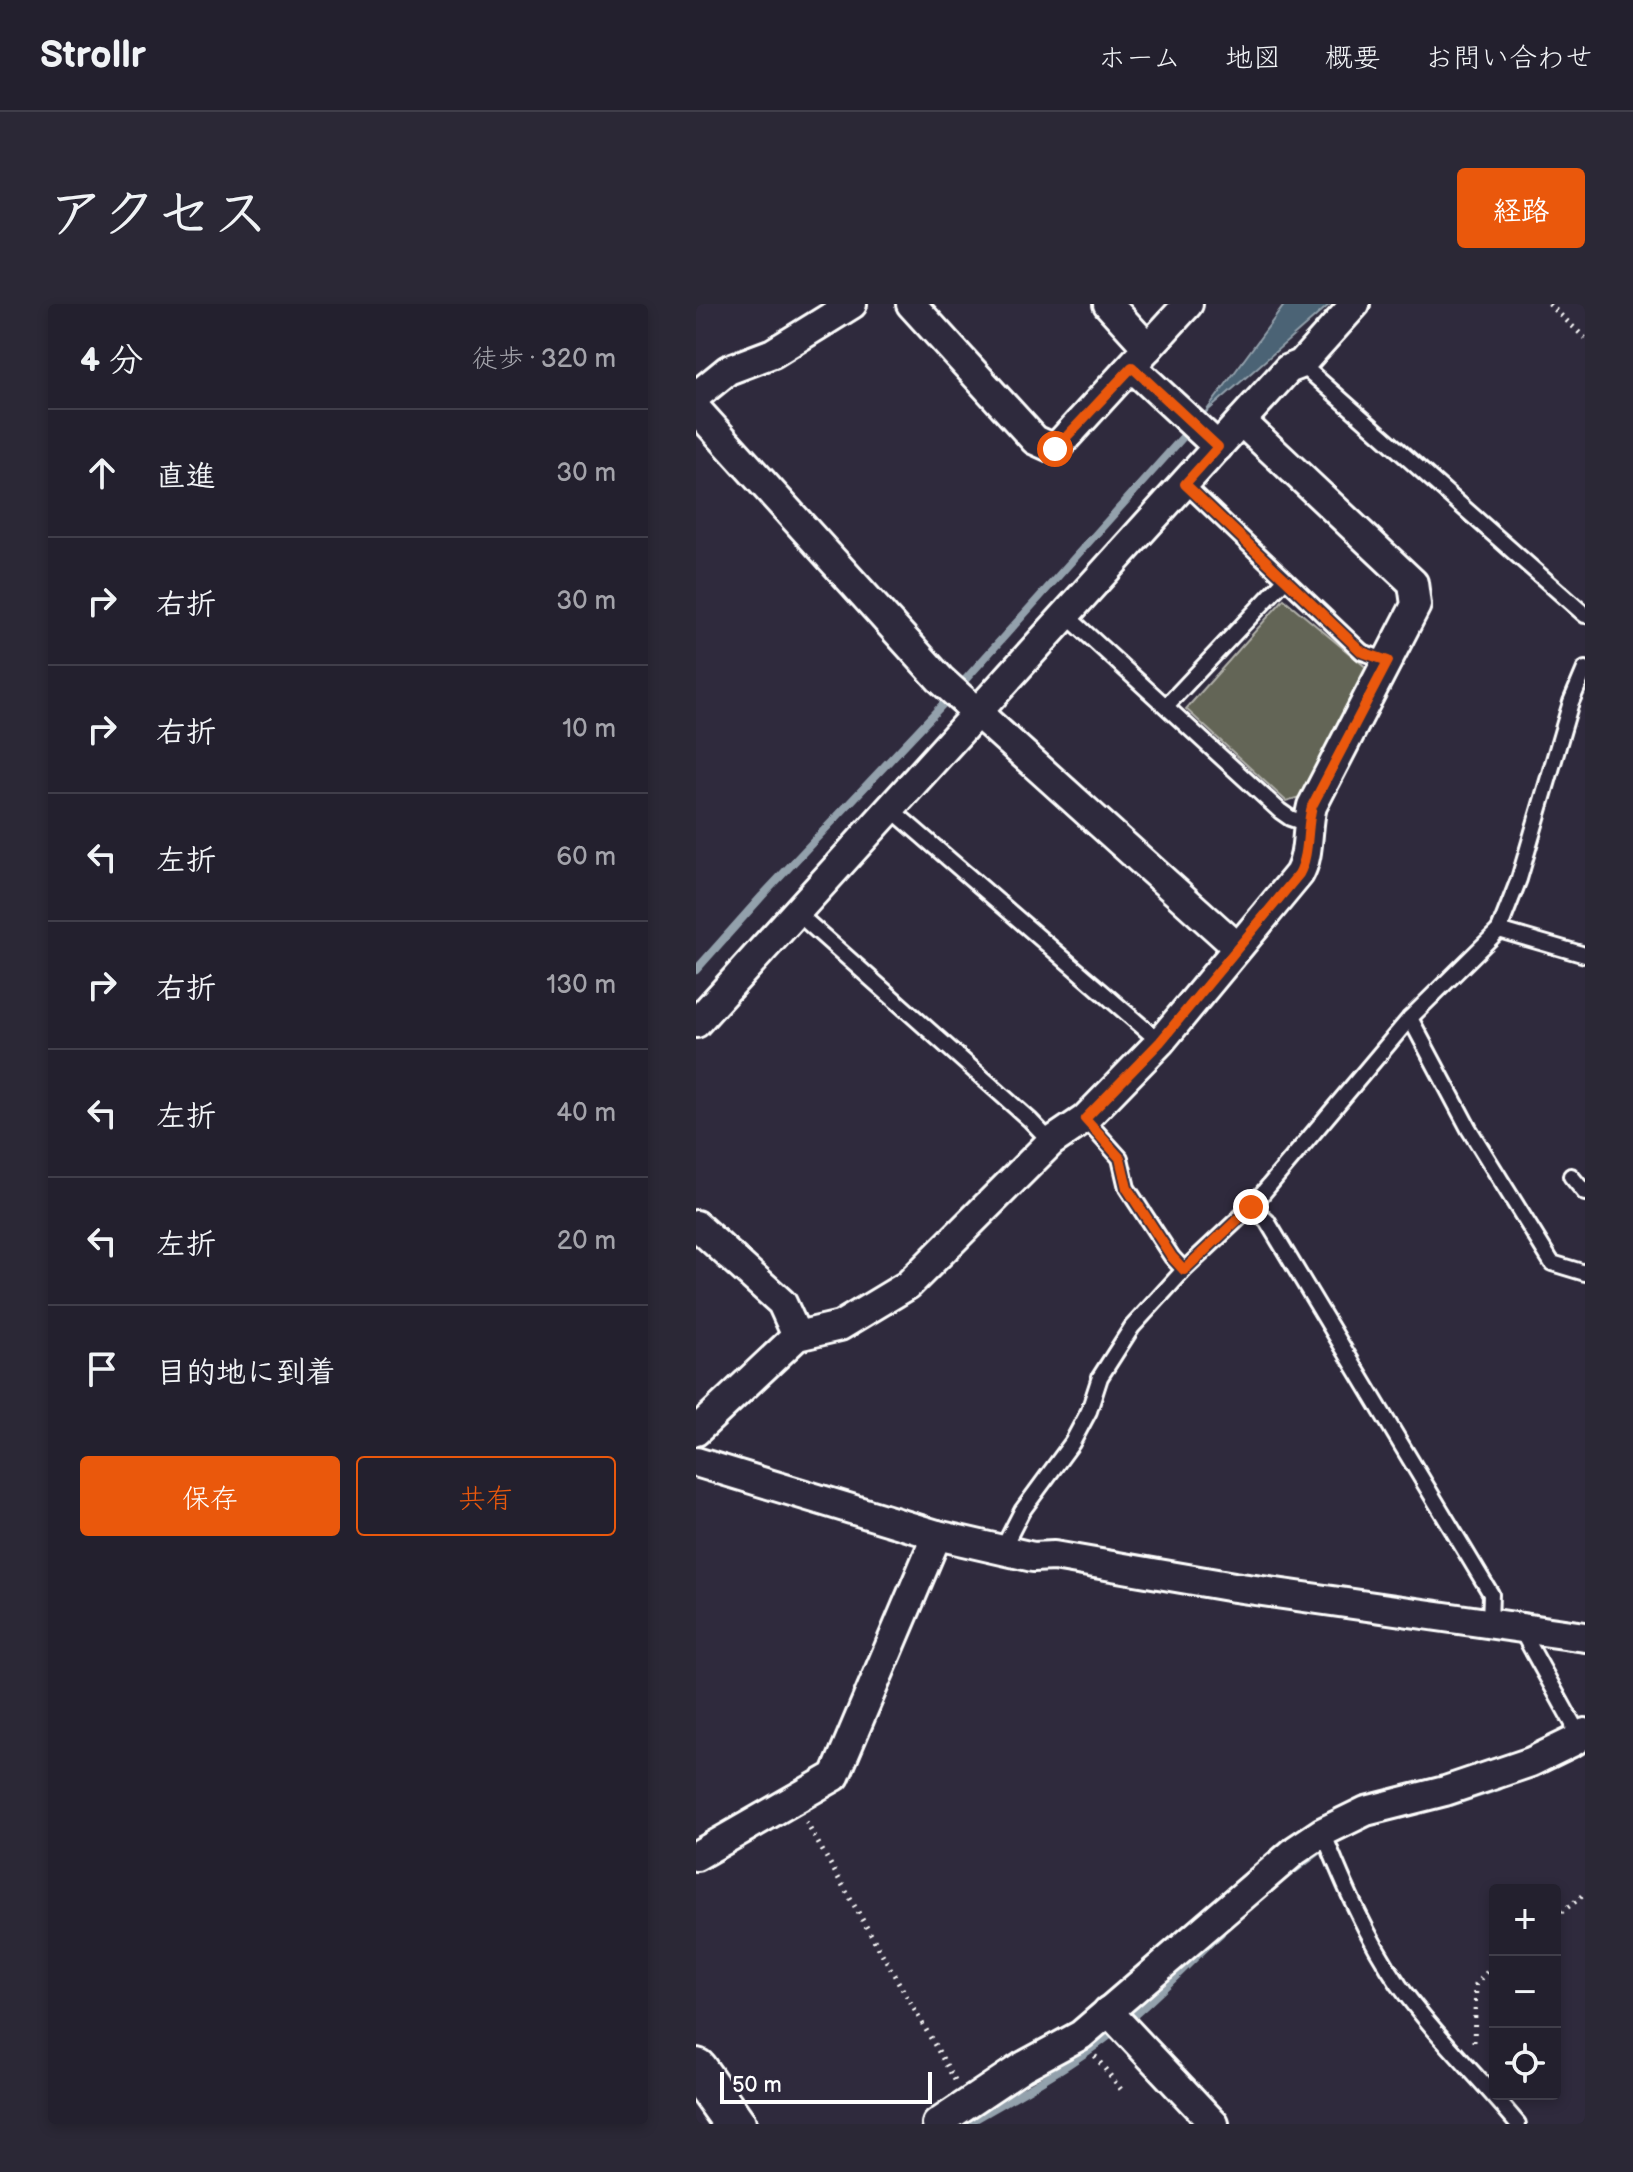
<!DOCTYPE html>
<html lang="ja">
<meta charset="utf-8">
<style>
body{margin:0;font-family:"Balsamiq Sans","Klee One",sans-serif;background:#2b2836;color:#f1f3f6}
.controls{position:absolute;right:24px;bottom:24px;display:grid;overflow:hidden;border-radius:8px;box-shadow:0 4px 12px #0003}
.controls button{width:72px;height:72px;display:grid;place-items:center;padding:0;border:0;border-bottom:2px solid #403e4a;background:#23202e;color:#f1f3f6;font:40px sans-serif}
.scale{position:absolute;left:24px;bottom:20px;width:212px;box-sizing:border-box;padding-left:8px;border:4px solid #fff;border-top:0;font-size:22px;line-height:28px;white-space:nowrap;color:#fff;-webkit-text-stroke:6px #2f2a3d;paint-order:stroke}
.stop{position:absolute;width:24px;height:24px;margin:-18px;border:6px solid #ea580c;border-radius:50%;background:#fff}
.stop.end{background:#ea580c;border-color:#fff;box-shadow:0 2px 8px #0008}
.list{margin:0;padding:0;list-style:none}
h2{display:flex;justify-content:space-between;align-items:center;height:104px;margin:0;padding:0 32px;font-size:34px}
h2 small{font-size:26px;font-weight:400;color:#a3a3aa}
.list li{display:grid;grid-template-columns:52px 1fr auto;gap:24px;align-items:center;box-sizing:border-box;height:128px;padding:0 32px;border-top:2px solid #403e4a}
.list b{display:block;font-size:30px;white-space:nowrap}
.list em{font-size:26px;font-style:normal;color:#a3a3aa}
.actions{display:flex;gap:16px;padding:24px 32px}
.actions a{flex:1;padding:18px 0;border:2px solid #ea580c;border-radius:8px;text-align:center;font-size:28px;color:#ea580c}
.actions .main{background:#ea580c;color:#fff}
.icon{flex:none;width:44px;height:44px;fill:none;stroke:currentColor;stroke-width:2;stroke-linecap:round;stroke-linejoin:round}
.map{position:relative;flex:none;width:889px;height:1820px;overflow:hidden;border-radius:8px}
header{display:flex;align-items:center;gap:48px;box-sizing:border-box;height:112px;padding:0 40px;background:#23202e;border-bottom:2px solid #403e4a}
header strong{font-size:38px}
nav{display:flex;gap:44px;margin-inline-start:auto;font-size:28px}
.intro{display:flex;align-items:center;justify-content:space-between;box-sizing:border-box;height:192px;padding:0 48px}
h1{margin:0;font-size:56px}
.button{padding:20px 36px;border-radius:8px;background:#ea580c;color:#fff;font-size:28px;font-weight:700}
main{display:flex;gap:48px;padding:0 48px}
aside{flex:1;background:#23202e;border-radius:8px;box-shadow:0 4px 12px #0003}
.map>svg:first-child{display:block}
.green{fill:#646557;stroke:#b2b2ab;stroke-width:2}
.water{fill:#4b6375;stroke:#93a1ac;stroke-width:2}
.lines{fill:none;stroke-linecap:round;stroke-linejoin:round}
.stream{stroke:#93a1ac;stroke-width:8}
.lane-casing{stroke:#fff;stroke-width:20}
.street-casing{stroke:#fff;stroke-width:34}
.secondary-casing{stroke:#fff;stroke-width:46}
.path{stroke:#fff;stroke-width:5;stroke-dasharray:2 6;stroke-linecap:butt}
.lane{stroke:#2f2a3d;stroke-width:14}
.street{stroke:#2f2a3d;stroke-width:28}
.secondary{stroke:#2f2a3d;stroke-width:40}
.route{stroke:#ea580c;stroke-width:10}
</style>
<header>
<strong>Strollr</strong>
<nav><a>ホーム</a><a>地図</a><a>概要</a><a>お問い合わせ</a></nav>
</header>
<div class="intro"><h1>アクセス</h1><a class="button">経路</a></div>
<main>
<aside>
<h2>4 分<small>徒歩 · 320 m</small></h2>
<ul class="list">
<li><svg class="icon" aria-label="ahead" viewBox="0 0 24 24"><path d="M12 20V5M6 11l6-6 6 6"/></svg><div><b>直進</b></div><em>30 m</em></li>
<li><svg class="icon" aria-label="right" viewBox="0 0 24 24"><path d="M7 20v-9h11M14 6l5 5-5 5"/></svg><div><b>右折</b></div><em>30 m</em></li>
<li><svg class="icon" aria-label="right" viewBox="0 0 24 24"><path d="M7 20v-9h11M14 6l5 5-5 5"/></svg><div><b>右折</b></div><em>10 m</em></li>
<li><svg class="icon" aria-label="left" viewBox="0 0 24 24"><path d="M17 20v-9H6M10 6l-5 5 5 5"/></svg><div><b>左折</b></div><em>60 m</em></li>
<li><svg class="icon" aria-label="right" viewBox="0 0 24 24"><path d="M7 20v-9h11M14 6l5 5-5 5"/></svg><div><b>右折</b></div><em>130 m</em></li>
<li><svg class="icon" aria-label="left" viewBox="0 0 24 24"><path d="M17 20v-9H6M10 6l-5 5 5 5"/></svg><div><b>左折</b></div><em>40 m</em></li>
<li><svg class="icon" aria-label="left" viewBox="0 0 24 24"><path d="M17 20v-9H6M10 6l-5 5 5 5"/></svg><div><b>左折</b></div><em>20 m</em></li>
<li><svg class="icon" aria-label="arrive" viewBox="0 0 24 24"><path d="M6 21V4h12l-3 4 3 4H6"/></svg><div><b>目的地に到着</b></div></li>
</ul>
<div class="actions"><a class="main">保存</a><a>共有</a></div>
</aside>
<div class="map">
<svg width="889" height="1820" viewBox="0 0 889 1820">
<rect width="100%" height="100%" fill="#2f2a3d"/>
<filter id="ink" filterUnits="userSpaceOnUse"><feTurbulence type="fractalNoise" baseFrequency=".0125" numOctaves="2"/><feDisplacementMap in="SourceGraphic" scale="16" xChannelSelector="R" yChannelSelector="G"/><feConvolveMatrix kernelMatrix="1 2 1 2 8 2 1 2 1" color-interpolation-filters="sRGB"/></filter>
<g filter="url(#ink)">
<polygon class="green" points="588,295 672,365 604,493 590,497 490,405"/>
<polygon class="water" points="589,0 634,0 508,110"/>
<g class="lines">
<g class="stream">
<polyline points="269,376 496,123"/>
<polyline points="0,666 66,592 249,398"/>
<polyline points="755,1499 803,1483"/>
<polyline points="599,1565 623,1547"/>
<path d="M271,1820C327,1787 387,1756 436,1713C467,1687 495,1656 525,1629"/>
</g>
<defs>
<g id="lane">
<polyline points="605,60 889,311"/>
<polyline points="489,180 666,348 692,357"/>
<polyline points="370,311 584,507 594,514 611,520"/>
<polyline points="470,402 588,277"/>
<polyline points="195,505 464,738"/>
<polyline points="100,608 334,816 355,838"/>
<polyline points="803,626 889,651"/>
<polyline points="714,714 773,825 856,959 889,969"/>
<polyline points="389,815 424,854 431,884 476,953 488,966"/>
<polyline points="875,872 889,889"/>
<polyline points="555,903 571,917 795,1290 794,1318"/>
<polyline points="306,1246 326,1207 376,1139 393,1107 404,1073 436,1023 488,966 555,903 714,714 803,626 823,575 875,398 889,365"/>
<polyline points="824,1324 877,1420 878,1437"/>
<path d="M627,1528C648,1581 671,1634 703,1681C738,1730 783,1773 822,1820"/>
</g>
<g id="street">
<polyline points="215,0 339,136 359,145 492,0"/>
<polyline points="412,0 452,44"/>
<polyline points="436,63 522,143"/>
<polyline points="0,92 32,66 77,49 156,0"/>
<polyline points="0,105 244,375 541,643"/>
<polyline points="0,719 592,65 605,60 659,0"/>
<polyline points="0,921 86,999 101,1032"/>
<path d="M0,1127L101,1032L144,1022L212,981L355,838L389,815L464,738L603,570C614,550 610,525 616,502L720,301L717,279L545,117"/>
<polyline points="0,1158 241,1231 337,1253 358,1252 538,1283 889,1333"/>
<polyline points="0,1552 139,1472 241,1231"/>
<polyline points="412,1707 518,1820"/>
<polyline points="241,1820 326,1763 385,1731 600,1546 627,1528 670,1507 749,1487 835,1458 878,1437 889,1429"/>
</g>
<polyline id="secondary" points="0,1765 39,1820"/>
</defs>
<use href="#lane" class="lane-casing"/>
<use href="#street" class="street-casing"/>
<use href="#secondary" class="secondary-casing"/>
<g class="path">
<polyline points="853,0 889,34"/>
<polyline points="110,1518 259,1776"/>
<polyline points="859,1613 889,1590"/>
<polyline points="778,1738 780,1681 799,1659"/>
<polyline points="399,1752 427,1788"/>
</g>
<use href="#lane" class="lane"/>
<use href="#street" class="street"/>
<use href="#secondary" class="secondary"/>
</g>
</g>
<g class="lines" filter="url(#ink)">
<path class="route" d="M359,145L436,63L522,143L489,180L666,348L692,357L616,502C610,525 614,550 603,570L464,738L389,815L424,854L431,884L476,953L488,966L555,903"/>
</g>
</svg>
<div class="controls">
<button>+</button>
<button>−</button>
<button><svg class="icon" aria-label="locate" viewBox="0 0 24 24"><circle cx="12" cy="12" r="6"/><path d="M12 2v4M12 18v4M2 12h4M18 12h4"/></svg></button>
</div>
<div class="scale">50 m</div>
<div class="stop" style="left:359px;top:145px"></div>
<div class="stop end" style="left:555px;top:903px"></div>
</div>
</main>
